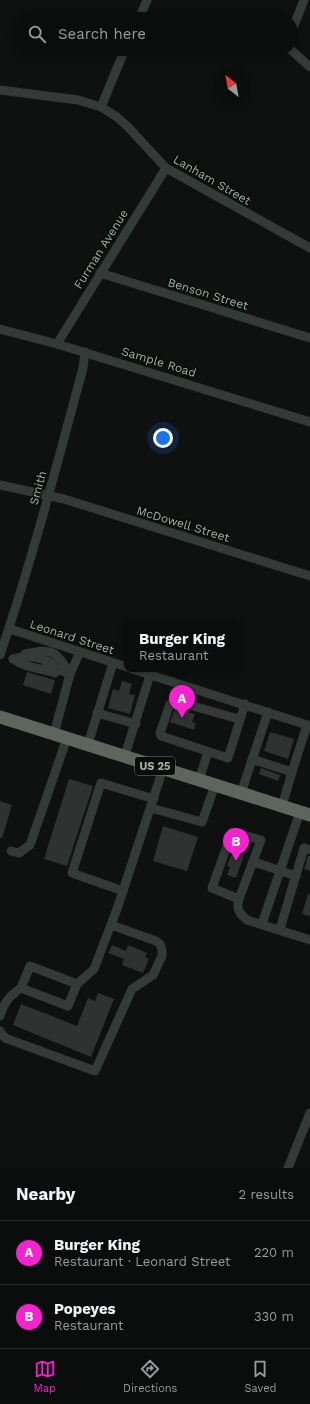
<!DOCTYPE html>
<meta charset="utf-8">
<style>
body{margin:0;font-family:"Work Sans",sans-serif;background:#141515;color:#f1f3f6}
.compass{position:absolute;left:214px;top:68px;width:36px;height:36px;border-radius:50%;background:#0b0c0c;box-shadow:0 2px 6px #0003;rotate:329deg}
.you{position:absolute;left:163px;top:438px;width:14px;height:14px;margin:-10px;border:3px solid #fff;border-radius:50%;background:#1a73e8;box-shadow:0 0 0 6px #1a73e833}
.badge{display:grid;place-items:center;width:26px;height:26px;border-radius:50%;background:#f621cf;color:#fff;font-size:13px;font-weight:700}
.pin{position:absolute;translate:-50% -33px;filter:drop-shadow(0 1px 2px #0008)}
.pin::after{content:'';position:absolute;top:21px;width:14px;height:12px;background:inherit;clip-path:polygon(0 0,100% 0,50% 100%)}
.popup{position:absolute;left:124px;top:620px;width:116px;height:52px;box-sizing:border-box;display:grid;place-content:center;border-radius:8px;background:#0b0c0c;filter:drop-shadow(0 1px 3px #0005);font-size:13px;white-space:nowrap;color:#9a9b9d}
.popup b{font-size:15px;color:#f1f3f6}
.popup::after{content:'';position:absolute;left:50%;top:100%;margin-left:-8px;border:8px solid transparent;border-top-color:#0b0c0c}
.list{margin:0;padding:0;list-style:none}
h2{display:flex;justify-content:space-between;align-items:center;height:52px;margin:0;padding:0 16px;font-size:17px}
h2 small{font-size:13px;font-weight:400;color:#9a9b9d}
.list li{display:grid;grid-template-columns:26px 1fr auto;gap:12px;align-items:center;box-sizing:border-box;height:64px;padding:0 16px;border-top:1px solid #2b2c2d}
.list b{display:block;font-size:15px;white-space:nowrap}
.list p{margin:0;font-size:13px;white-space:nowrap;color:#9a9b9d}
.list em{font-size:13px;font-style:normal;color:#9a9b9d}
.icon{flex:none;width:22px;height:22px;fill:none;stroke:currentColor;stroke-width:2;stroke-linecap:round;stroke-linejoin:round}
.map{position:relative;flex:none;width:310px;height:1168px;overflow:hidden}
.search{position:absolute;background:#0b0c0c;box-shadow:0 2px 6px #0003;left:12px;right:12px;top:12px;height:44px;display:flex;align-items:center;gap:10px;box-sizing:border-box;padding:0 14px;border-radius:22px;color:#9a9b9d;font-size:15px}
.sheet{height:180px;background:#0b0c0c}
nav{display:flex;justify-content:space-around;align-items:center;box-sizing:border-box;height:56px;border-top:1px solid #2b2c2d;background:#0b0c0c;font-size:11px;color:#9a9b9d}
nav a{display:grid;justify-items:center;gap:2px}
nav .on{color:#f621cf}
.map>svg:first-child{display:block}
.building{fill:#2e3230}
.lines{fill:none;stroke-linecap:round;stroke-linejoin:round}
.minor{stroke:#343a37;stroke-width:9}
.highway{stroke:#5c665e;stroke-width:13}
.labels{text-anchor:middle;stroke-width:3;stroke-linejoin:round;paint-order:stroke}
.shield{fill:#0a0b0b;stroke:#728075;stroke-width:1}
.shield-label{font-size:11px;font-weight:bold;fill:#9fb2a3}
.street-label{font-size:12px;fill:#9fb2a3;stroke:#0a0b0b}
</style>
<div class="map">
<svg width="310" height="1168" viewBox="0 0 310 1168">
<rect width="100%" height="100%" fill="#0f1010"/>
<g class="building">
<polygon points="27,672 55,680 51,694 23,685"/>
<polygon points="122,681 132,684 129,694 135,695 130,714 108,708 113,689 119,691"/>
<polygon points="175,709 195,714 192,722 196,723 194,730 170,722"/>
<polygon points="270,732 294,739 288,759 264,751"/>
<polygon points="261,768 280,775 278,781 259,774"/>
<polygon points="69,779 93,786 67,866 44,859"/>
<polygon points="0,801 12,805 2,838 0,838"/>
<polygon points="163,826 198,837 187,871 153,861"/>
<polygon points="236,848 245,852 236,878 227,875 230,867 227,866 231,855 234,856"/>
<polygon points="308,856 310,856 310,871 304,869"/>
<polygon points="308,894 310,894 310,916 302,914"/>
<polygon points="112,945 126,951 128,945 147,953 145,957 149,959 143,973 122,965 124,959 108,953"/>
<polygon points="98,993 114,999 91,1057 13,1025 21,1004 77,1026 88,998 95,1001"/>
</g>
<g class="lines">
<g class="minor">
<polyline points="139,19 147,0"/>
<polyline points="291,33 304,0"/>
<polyline points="290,49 310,67"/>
<polyline points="0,90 78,100 101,107 117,117 128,127 166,168 310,248"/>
<polyline points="101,107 125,49"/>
<polyline points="100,273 310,338"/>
<polyline points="0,329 57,344 310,422"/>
<polyline points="57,344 166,168"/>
<polyline points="0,485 64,499 310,576"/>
<polyline points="10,629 127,667"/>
<path d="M25,654C53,648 55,650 70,674"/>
<path d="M0,655C32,561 57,464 83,368L85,352"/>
<path d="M13,659C26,654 41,657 53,664"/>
<path d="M13,659C26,668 39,668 55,673"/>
<polyline points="46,665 70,674 54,734"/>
<polyline points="132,669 310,726"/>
<polyline points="70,674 80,652"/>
<polyline points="97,713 136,724"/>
<polyline points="239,719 175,701 170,704 160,733 161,736 228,758 245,704"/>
<polyline points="88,744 113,663"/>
<polyline points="125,755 150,675"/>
<polyline points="252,759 292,772 282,806"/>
<polyline points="292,772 307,725"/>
<polyline points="199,780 208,752"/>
<polyline points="241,793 268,712"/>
<polyline points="151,808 202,822 215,785"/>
<polygon points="232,832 261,840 239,899 212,888"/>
<polyline points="11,851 19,853 30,845 67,738"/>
<polyline points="254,862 296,876"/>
<polyline points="123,891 72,873 101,783 154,799"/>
<path d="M239,899C236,909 239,913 247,920L310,940"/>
<polyline points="262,924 300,812"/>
<polyline points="280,929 304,848 310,850"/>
<polyline points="77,984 68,1006 21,988 30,966 77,984 94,969 117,909 163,769"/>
<path d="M0,1016C4,1003 9,996 21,988"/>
<polyline points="0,1031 5,1038 95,1071 132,989 153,975 162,956 162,950 160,944 156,941 111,925"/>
<polyline points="288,1168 310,1113"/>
</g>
<polyline class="highway" points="0,717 310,815"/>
</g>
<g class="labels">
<rect class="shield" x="135" y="757" width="40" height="18" rx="3"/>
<g class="shield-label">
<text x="155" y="770">US 25</text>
</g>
<g class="street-label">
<text transform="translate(212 180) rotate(30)" y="4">Lanham Street</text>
<text transform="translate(101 249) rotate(-58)" y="4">Furman Avenue</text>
<text transform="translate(208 294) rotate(17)" y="4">Benson Street</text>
<text transform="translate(159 362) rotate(17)" y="4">Sample Road</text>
<text transform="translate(38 488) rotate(-75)" y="4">Smith</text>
<text transform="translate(183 524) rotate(17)" y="4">McDowell Street</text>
<text transform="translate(72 637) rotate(18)" y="4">Leonard Street</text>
</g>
</g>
</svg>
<svg class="compass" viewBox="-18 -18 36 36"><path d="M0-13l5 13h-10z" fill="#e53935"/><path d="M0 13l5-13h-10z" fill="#9a9b9d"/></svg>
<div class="you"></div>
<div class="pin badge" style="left:182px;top:718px">A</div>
<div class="popup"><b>Burger King</b>Restaurant</div>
<div class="pin badge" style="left:236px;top:861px">B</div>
<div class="search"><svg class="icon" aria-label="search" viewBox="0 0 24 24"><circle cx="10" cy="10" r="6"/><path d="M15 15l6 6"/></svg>Search here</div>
</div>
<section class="sheet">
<h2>Nearby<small>2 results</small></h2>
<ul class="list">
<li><span class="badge">A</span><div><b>Burger King</b><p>Restaurant · Leonard Street</p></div><em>220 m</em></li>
<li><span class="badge">B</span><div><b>Popeyes</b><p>Restaurant</p></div><em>330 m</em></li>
</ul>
</section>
<nav>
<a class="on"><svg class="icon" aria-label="map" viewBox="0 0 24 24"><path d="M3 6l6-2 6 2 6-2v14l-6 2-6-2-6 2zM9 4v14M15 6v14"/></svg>Map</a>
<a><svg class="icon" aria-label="directions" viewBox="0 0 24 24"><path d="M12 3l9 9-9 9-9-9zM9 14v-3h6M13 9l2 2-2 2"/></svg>Directions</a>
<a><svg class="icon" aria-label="saved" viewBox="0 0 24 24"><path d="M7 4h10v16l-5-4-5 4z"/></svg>Saved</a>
</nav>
